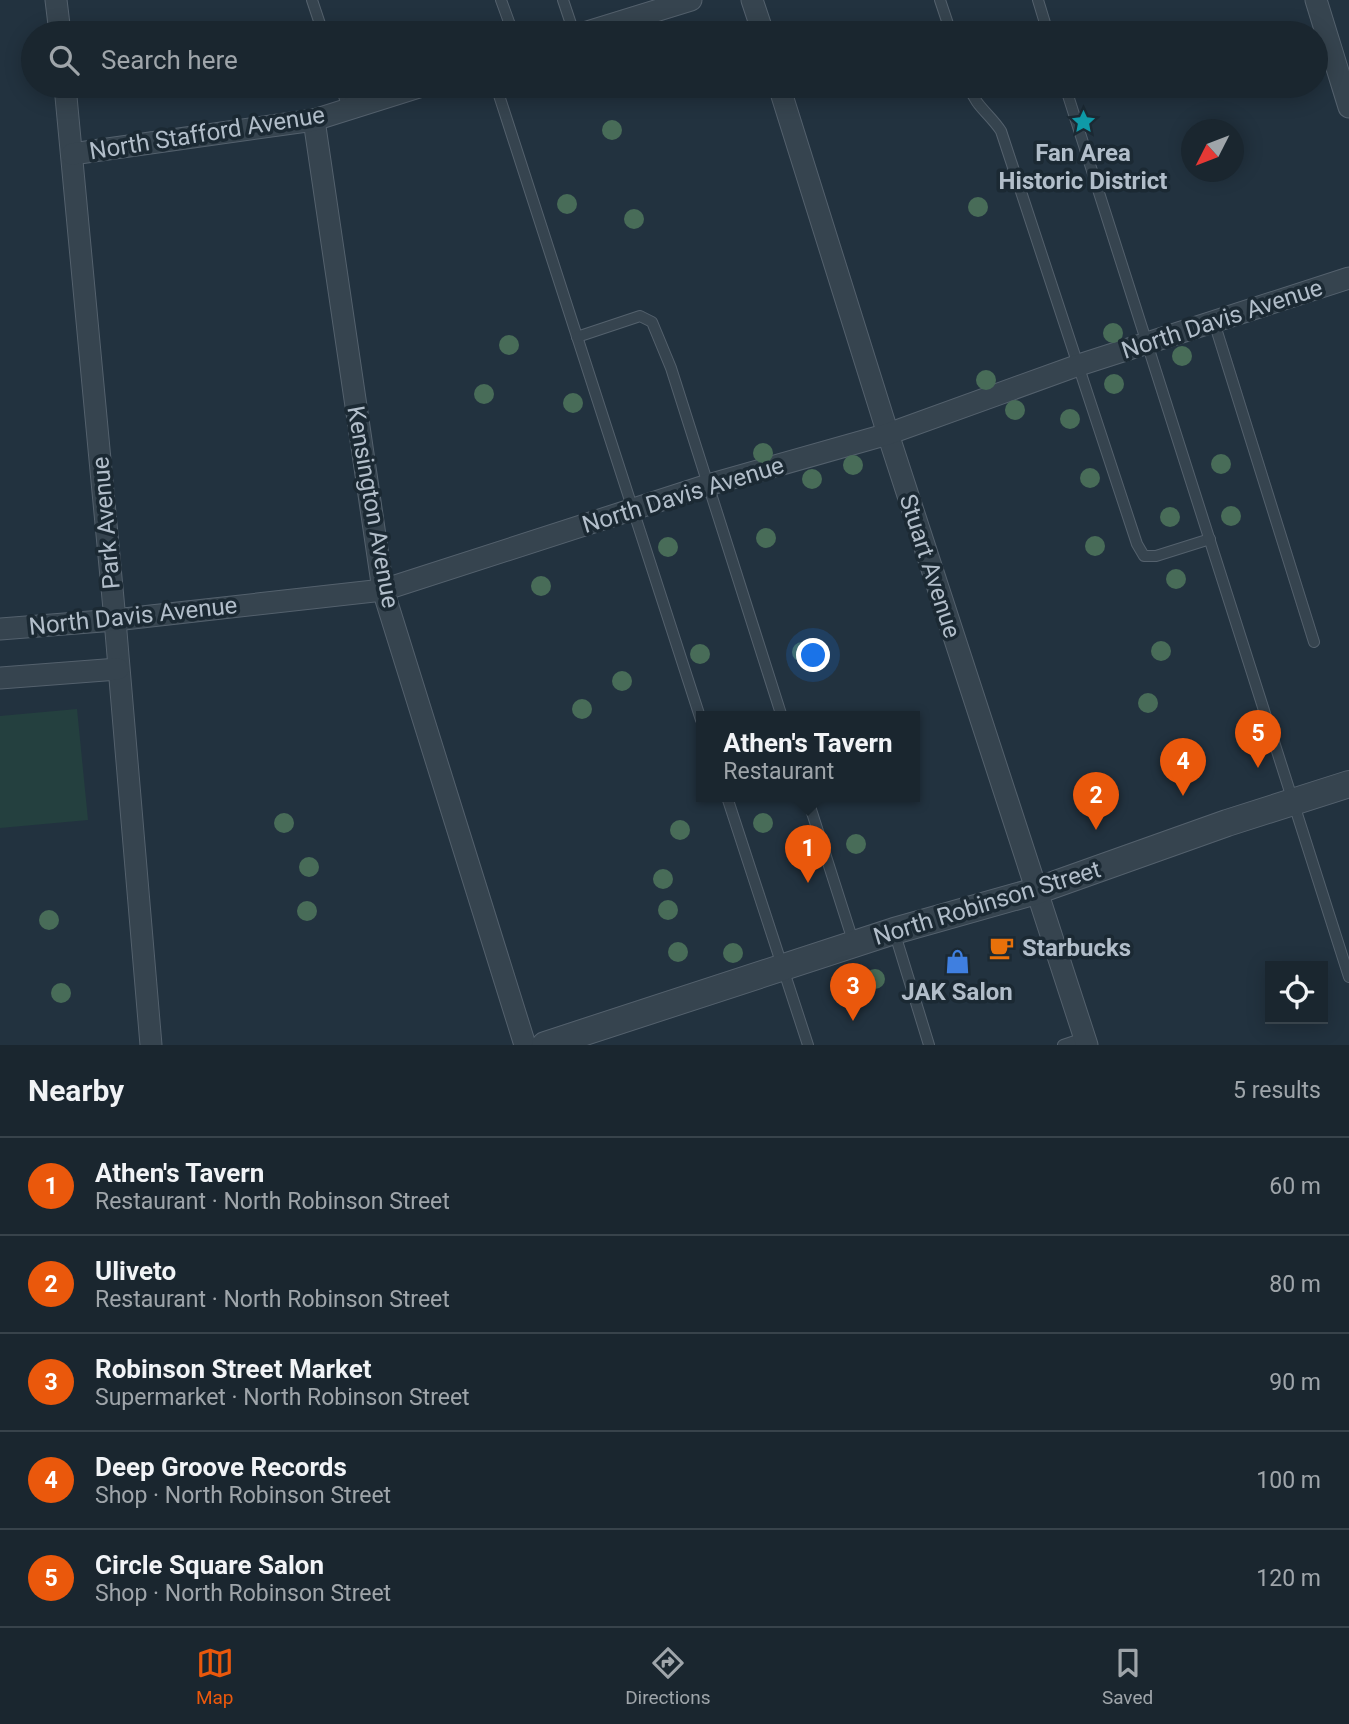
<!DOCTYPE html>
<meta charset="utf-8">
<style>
body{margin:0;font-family:Roboto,sans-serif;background:#27323b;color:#f1f3f6}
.controls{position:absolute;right:21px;bottom:21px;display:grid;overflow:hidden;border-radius:0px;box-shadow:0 4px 18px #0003}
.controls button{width:63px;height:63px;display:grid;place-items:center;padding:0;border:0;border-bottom:2px solid #38434b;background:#1a262f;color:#f1f3f6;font:35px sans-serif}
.compass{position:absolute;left:1181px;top:119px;width:63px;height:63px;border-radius:50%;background:#1a262f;box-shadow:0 4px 18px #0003;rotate:228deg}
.you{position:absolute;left:814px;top:656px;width:24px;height:24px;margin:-18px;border:5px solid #fff;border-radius:50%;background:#1a73e8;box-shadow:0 0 0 10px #1a73e833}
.badge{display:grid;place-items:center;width:46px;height:46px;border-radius:50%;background:#ea580c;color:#fff;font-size:23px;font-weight:700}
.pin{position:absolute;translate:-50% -58px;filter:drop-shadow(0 2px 4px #0008)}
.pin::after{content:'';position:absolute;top:37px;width:24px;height:21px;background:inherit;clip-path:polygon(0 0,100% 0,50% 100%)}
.popup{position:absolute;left:696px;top:711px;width:224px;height:91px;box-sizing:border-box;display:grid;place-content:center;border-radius:0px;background:#1a262f;filter:drop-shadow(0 2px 5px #0005);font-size:23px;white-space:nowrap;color:#9fa5aa}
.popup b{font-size:26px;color:#f1f3f6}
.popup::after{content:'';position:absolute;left:50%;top:100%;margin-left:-14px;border:14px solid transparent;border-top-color:#1a262f}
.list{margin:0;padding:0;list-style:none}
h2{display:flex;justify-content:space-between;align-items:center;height:91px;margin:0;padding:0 28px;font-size:30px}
h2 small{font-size:23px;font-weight:400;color:#9fa5aa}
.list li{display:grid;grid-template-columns:46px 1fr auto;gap:21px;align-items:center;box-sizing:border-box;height:98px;padding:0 28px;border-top:2px solid #38434b}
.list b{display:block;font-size:26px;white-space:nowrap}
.list p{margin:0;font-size:23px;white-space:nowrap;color:#9fa5aa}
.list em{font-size:23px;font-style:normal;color:#9fa5aa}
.icon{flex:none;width:38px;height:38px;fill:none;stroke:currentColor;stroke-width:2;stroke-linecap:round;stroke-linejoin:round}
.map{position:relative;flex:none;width:1349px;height:1045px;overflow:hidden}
.search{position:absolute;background:#1a262f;box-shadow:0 4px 18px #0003;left:21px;right:21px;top:21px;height:77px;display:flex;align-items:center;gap:18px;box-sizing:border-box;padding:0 24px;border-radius:38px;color:#9fa5aa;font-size:26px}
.sheet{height:581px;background:#1a262f}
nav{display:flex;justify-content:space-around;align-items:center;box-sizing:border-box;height:98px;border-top:2px solid #38434b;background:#1a262f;font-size:19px;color:#9fa5aa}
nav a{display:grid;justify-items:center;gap:4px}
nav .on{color:#ea580c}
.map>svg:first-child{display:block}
.green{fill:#24403f}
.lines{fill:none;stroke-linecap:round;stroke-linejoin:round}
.service-casing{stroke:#54616d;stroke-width:12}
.minor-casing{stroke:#54616d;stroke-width:23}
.tertiary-casing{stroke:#54616d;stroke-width:28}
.service{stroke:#36444f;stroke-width:10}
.minor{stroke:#36444f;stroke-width:21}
.tertiary{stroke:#36444f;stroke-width:26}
.tree{fill:#486c58}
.labels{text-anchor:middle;stroke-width:7;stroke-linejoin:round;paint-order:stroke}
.street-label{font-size:24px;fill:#b2beca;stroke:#1b2933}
.poi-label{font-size:24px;font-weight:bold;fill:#b2beca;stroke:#1b2933}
</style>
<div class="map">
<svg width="1349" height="1045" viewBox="0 0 1349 1045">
<rect width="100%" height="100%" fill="#22323f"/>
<polygon class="green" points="77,709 88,820 0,828 0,716"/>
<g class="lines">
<defs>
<g id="service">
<polyline points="312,0 323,33"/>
<polyline points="501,0 513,33"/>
<polyline points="563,0 574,33"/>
<polyline points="940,0 951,33"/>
<polyline points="1038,0 1048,33"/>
<polyline points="341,86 348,109"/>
<polyline points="496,86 701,720"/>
<path d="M969,86C975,106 990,114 1001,131L1137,544L1144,556H1156L1210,539"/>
<polyline points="1065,86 1349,977"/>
<polyline points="1214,322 1314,642"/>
<polyline points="577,337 640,316 652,322 671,368 782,717"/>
<polyline points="727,797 808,1045"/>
<polyline points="807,797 854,944"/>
<polyline points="894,931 929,1045"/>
<polyline points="1063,1045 1084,1038"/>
</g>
<g id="minor">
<polyline points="56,0 60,33"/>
<polyline points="752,0 763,33"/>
<polyline points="1316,0 1349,107"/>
<polyline points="584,33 691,0"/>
<polyline points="65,86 115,620 151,1045"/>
<polyline points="779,86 888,434 1087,1045"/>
<polyline points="314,120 383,590 525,1045"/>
<polyline points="72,154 314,120 422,86"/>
<polyline points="0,629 115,620 383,590 708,485 888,434 1076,366 1349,278"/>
<polyline points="0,678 118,669"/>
</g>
<polyline id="tertiary" points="545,1045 894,931 1036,891 1227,823 1349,784"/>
</defs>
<use href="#service" class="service-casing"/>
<use href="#minor" class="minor-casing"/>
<use href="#tertiary" class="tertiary-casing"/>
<use href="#service" class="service"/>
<use href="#minor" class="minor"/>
<use href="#tertiary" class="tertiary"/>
</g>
<g class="tree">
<circle cx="612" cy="130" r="10"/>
<circle cx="567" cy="204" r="10"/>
<circle cx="978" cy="207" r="10"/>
<circle cx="634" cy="219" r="10"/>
<circle cx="1113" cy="333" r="10"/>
<circle cx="509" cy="345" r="10"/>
<circle cx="1182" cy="356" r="10"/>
<circle cx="986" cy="380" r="10"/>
<circle cx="1114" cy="384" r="10"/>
<circle cx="484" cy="394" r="10"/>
<circle cx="573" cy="403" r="10"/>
<circle cx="1015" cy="410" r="10"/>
<circle cx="1070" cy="419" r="10"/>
<circle cx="763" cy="453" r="10"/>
<circle cx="1221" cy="464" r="10"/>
<circle cx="853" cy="465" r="10"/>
<circle cx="1090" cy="478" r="10"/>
<circle cx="812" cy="479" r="10"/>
<circle cx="1231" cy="516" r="10"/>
<circle cx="1170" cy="517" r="10"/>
<circle cx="766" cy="538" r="10"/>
<circle cx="1095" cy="546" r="10"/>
<circle cx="668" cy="547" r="10"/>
<circle cx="1176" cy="579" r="10"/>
<circle cx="541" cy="586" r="10"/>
<circle cx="1161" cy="651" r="10"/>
<circle cx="802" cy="652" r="10"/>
<circle cx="700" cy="654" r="10"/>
<circle cx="622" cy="681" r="10"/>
<circle cx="1148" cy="703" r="10"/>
<circle cx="582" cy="709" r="10"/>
<circle cx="1177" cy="756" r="10"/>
<circle cx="284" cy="823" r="10"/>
<circle cx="763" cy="823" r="10"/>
<circle cx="680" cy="830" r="10"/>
<circle cx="856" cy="844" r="10"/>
<circle cx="309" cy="867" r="10"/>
<circle cx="663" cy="879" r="10"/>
<circle cx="668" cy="910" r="10"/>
<circle cx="307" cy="911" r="10"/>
<circle cx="49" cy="920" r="10"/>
<circle cx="678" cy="952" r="10"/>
<circle cx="733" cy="953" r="10"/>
<circle cx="875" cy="979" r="10"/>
<circle cx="61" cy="993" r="10"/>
</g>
<defs>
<symbol id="sight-bare" viewBox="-9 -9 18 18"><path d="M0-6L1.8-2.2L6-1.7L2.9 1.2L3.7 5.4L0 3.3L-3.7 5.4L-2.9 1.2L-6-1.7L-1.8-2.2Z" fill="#0f9aa8" stroke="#1b2933" stroke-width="2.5" paint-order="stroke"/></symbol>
<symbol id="cafe-bare" viewBox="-9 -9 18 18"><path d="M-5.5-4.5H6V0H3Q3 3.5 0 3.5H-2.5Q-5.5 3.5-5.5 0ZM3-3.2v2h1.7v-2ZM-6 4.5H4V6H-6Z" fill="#e8710a" stroke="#1b2933" stroke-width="2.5" paint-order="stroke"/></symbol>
<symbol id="shop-bare" viewBox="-9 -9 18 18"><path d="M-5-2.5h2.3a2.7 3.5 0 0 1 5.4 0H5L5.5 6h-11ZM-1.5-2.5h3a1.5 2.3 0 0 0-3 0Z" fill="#3f7fe0" stroke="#1b2933" stroke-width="2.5" paint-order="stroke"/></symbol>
</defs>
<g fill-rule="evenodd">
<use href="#sight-bare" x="1066" y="104" width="35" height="35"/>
<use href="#cafe-bare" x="984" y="930" width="35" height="35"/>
<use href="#shop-bare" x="940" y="944" width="35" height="35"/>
</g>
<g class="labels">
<g class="street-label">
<text transform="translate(207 133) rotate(-9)" y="8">North Stafford Avenue</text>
<text transform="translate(1222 319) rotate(-18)" y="8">North Davis Avenue</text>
<text transform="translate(683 495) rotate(-17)" y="8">North Davis Avenue</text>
<text transform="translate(373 507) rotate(80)" y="8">Kensington Avenue</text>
<text transform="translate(106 523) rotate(-95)" y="8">Park Avenue</text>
<text transform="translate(930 566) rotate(72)" y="8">Stuart Avenue</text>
<text transform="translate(133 616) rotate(-6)" y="8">North Davis Avenue</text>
<text transform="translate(987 903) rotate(-17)" y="8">North Robinson Street</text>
</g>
<g class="poi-label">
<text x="1083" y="161">Fan Area<tspan x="1083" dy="28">Historic District</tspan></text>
<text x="1022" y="956" text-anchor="start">Starbucks</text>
<text x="957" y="1000">JAK Salon</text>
</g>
</g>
</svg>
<div class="controls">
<button><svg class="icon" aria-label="locate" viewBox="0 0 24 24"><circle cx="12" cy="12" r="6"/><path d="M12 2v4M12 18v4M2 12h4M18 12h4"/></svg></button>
</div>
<svg class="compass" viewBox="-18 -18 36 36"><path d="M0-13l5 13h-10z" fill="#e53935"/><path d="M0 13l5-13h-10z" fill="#9fa5aa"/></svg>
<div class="you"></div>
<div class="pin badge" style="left:808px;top:883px">1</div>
<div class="popup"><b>Athen's Tavern</b>Restaurant</div>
<div class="pin badge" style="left:1096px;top:830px">2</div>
<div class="pin badge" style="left:853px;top:1021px">3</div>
<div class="pin badge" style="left:1183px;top:796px">4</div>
<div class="pin badge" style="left:1258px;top:768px">5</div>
<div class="search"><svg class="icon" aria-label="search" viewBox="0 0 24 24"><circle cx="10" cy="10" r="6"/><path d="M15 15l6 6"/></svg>Search here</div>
</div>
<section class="sheet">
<h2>Nearby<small>5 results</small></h2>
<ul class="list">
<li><span class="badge">1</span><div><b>Athen's Tavern</b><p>Restaurant · North Robinson Street</p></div><em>60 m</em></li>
<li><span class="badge">2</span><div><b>Uliveto</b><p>Restaurant · North Robinson Street</p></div><em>80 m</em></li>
<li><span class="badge">3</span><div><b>Robinson Street Market</b><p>Supermarket · North Robinson Street</p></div><em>90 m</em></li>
<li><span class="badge">4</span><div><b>Deep Groove Records</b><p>Shop · North Robinson Street</p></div><em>100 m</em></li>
<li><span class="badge">5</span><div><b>Circle Square Salon</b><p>Shop · North Robinson Street</p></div><em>120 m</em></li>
</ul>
</section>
<nav>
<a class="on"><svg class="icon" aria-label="map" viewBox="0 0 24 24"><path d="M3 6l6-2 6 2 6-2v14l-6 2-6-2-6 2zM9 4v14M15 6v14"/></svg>Map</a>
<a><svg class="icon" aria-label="directions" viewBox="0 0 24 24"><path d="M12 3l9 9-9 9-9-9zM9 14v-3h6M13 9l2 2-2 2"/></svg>Directions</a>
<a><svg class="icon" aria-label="saved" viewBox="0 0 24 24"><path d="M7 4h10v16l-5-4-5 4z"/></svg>Saved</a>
</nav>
